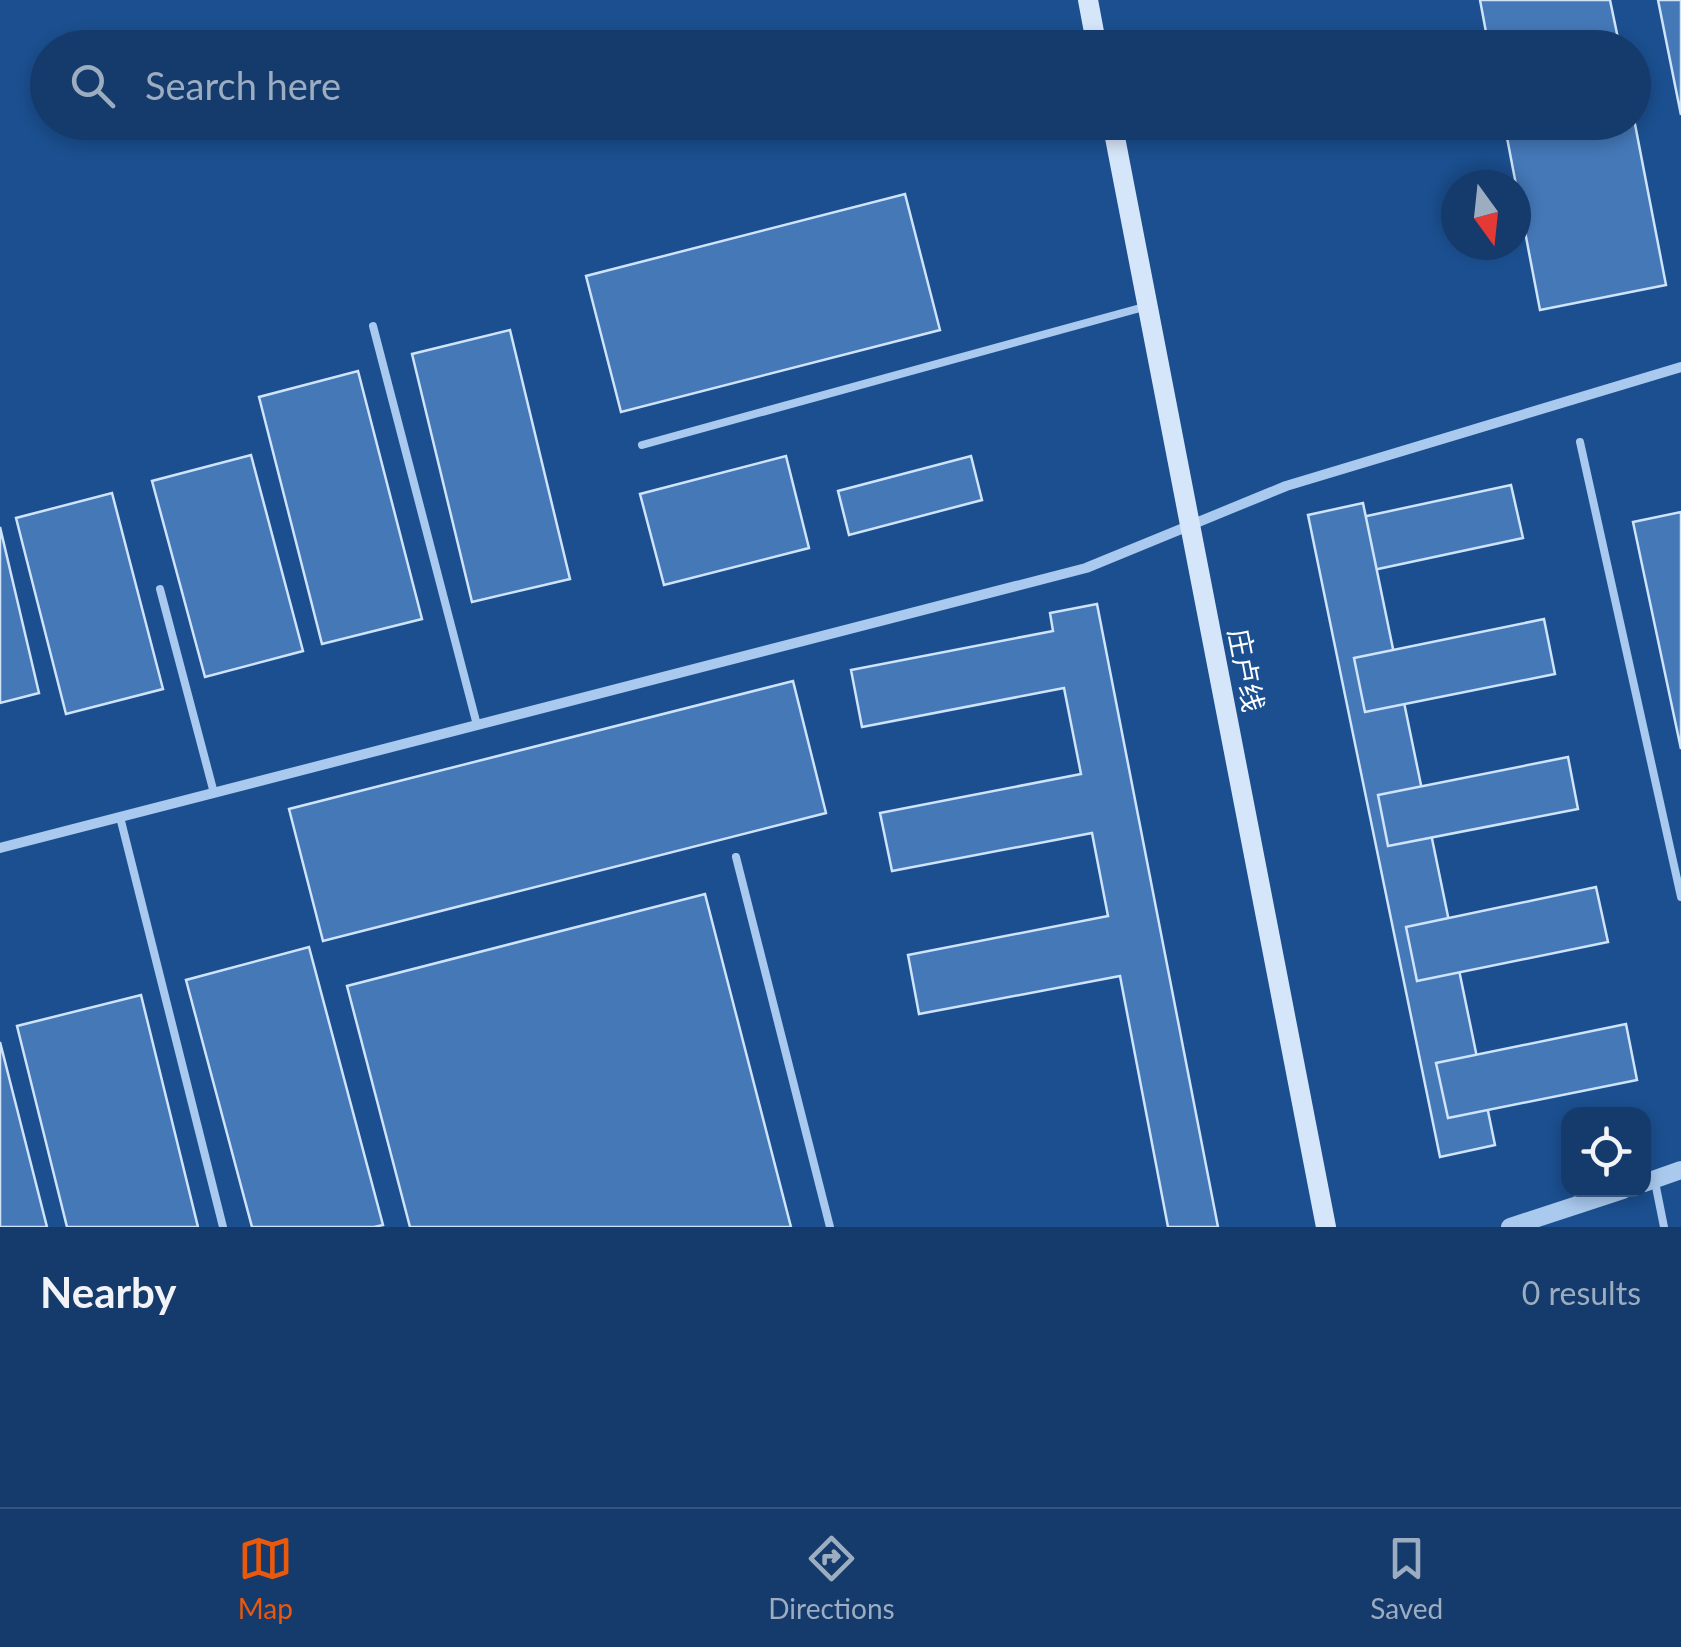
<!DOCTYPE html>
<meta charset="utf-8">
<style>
body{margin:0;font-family:Lato,"Noto Sans SC",sans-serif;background:#1d4271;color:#f1f3f6}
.controls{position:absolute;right:30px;bottom:30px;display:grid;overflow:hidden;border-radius:20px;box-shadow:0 5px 15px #0003}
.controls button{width:90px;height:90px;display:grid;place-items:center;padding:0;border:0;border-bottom:2px solid #33557e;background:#143b6b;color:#f1f3f6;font:50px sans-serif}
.compass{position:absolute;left:1441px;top:170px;width:90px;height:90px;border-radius:50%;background:#143b6b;box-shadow:0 5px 15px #0003;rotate:165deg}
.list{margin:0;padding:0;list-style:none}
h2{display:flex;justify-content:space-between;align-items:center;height:130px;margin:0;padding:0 40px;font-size:42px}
h2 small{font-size:32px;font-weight:400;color:#9dadc1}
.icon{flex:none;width:55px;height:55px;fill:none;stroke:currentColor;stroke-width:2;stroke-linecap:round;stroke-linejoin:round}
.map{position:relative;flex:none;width:1681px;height:1227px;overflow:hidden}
.search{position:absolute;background:#143b6b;box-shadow:0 5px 15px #0003;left:30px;right:30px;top:30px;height:110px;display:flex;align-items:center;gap:25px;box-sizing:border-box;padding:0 35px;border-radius:55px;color:#9dadc1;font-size:38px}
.sheet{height:280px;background:#143b6b}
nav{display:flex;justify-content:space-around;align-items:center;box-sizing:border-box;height:140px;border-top:2px solid #33557e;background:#143b6b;font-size:28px;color:#9dadc1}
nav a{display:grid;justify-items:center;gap:5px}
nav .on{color:#ea580c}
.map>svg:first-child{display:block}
.building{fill:#4478b7;stroke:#cfe3fa;stroke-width:2.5}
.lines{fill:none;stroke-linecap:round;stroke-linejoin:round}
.service{stroke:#a9c9ee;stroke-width:8}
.minor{stroke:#a9c9ee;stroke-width:10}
.tertiary{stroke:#a9c9ee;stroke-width:18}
.secondary{stroke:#d6e6fa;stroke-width:20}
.labels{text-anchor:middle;stroke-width:8;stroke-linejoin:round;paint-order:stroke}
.street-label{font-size:28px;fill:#fff;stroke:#1b4f8f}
</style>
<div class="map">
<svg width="1681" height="1227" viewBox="0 0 1681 1227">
<rect width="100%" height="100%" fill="#1b4f8f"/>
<g class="building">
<polygon points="1480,0 1610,0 1620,48 1489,48"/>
<polygon points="1658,0 1681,0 1681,115"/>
<polygon points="1634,119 1666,285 1540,310 1504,122 1634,122"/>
<polygon points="905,194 940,330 621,412 586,276"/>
<polygon points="510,330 570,579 472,602 412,354"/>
<polygon points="358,371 422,619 322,644 259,397"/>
<polygon points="251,455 303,651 205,677 152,481"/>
<polygon points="786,456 809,548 664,585 640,494"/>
<polygon points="971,456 982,500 849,535 838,491"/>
<polygon points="1511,485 1523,538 1336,578 1325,525"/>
<polygon points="112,493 163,689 66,714 16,518"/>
<polygon points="1363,503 1495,1145 1440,1157 1308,515"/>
<polygon points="1681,512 1681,749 1633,522"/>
<polygon points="0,527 39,693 0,703"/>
<polygon points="1097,604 1218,1227 1168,1227 1120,976 919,1014 908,955 1108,916 1092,833 892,871 880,813 1081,774 1064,688 862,727 851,670 1053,631 1050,613"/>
<polygon points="1544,619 1555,674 1365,712 1354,658"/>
<polygon points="793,681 826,813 323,941 289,809"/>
<polygon points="1568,757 1578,809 1388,846 1378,795"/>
<polygon points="1596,887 1608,942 1417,981 1406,927"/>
<polygon points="705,894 791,1227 410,1227 347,986"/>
<polygon points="309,947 383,1225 374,1227 252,1227 186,980"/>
<polygon points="141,995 198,1227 67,1227 17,1026"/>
<polygon points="1626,1024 1637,1080 1448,1118 1436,1063"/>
<polygon points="0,1042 47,1227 0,1227"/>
</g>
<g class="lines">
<g class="service">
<polyline points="373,326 477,725"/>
<polyline points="1580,442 1681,897"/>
<polyline points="642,445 1144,307"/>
<polyline points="160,589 214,793"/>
<polyline points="120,817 223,1227"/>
<polyline points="736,857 830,1227"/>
<polyline points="1655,1182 1664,1227"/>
</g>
<polyline class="minor" points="0,848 1086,568 1286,486 1681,367"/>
<g class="tertiary">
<polyline points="1644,1183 1681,1170"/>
<polyline points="1510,1227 1623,1190"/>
</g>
<g class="secondary">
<polyline points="1088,0 1097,48"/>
<polyline points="1112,122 1326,1227"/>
</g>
</g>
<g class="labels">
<g class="street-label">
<text transform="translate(1246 670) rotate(79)" y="10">庄卢线</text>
</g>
</g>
</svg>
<div class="controls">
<button><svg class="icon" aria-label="locate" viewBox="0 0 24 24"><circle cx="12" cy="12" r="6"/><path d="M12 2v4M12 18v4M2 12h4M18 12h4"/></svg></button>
</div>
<svg class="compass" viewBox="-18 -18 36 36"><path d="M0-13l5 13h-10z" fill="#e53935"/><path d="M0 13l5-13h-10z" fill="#9dadc1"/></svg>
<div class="search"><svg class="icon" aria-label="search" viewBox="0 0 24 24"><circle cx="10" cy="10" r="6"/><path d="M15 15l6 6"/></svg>Search here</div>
</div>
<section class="sheet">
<h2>Nearby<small>0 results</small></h2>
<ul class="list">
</ul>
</section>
<nav>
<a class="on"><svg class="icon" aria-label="map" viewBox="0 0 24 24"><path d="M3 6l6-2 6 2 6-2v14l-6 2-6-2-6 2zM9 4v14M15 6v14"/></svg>Map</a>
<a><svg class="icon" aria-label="directions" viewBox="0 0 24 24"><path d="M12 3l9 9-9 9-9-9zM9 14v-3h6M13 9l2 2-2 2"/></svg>Directions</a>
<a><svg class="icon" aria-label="saved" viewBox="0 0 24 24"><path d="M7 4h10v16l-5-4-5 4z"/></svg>Saved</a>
</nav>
